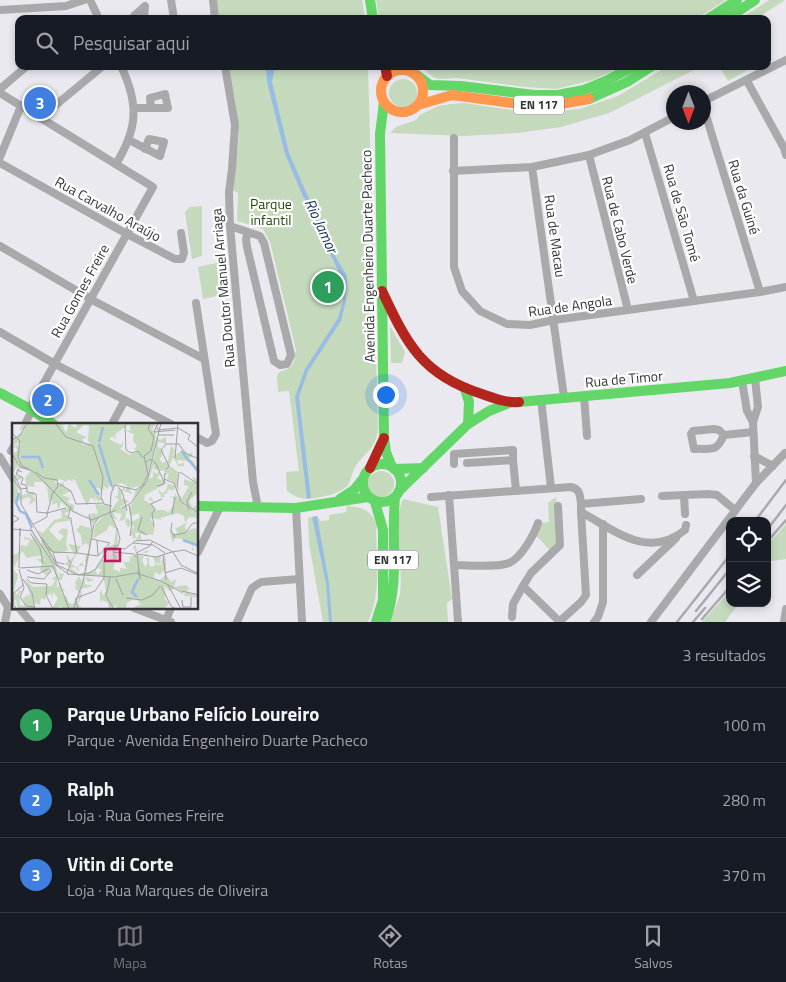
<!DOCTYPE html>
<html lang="pt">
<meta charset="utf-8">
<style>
body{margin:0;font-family:"Titillium Web",sans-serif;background:#242831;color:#f1f3f6}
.controls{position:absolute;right:15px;bottom:15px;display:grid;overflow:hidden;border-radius:10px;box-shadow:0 2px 8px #0003}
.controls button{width:45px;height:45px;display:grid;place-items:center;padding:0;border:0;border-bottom:1px solid #363941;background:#171b24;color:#f1f3f6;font:25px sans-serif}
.compass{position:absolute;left:666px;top:85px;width:45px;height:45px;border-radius:50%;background:#171b24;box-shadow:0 2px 8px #0003;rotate:180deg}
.you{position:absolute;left:385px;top:394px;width:18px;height:18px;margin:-12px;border:4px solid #fff;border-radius:50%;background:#1a73e8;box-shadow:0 0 0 8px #1a73e833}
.badge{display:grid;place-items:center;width:32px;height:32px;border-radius:50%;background:#747377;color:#fff;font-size:16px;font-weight:700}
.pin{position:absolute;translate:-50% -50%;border:2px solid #fff;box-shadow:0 1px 5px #0006}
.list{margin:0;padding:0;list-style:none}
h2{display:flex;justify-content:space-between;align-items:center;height:65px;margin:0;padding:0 20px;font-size:21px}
h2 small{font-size:16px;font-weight:400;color:#9ea1a6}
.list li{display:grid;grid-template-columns:32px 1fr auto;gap:15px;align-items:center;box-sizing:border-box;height:75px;padding:0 20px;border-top:1px solid #363941}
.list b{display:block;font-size:19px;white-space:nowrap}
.list p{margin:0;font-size:16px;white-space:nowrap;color:#9ea1a6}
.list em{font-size:16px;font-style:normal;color:#9ea1a6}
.icon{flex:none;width:28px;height:28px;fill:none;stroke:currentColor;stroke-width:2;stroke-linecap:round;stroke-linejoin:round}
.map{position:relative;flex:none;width:786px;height:622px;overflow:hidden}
.search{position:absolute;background:#171b24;box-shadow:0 2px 8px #0003;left:15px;right:15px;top:15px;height:55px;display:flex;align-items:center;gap:12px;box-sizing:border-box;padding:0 18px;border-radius:10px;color:#9ea1a6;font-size:19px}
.sheet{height:290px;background:#171b24}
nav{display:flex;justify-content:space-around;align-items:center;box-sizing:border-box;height:70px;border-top:1px solid #363941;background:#171b24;font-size:14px;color:#9ea1a6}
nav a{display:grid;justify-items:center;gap:2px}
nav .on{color:#747377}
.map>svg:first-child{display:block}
.green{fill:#c5d9bd}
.water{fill:#98bce4}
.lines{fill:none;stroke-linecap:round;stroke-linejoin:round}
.street{stroke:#a9a8ab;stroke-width:8}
.fast{stroke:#63d668;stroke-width:10}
.slow{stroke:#ff974d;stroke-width:10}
.jam{stroke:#b3261e;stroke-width:10}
.rail{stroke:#a9a9ac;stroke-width:2.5}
.labels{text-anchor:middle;stroke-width:4.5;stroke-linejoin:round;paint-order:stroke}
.shield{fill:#fff;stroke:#717073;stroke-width:1}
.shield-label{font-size:12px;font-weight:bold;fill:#343337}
.street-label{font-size:14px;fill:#343337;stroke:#fff}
.park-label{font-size:14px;fill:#224805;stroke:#fff}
.water-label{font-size:15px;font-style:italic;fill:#0a3054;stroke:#fff}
.inset-river{fill:none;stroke:#98bce4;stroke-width:2.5}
.inset-road{fill:none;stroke:#a1a0a5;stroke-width:1}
.view{fill:#c2185b;fill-opacity:0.15;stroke:#c2185b;stroke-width:2.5}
.inset-edge{fill:none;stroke:#343337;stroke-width:2.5}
</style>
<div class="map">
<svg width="786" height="622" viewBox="0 0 786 622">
<rect width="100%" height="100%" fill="#eae9ef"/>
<g class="green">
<polygon points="216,0 362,0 365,19 217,19"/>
<polygon points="376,0 726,0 696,19 379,19"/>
<polygon points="769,0 785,0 756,19 740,19"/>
<path d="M227,66H368L378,428C376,448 368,450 357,464C352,470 352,479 348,485C341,494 311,501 301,498C296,497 291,494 287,491L286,472L299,471L289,391L278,392L277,376L279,372C295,368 293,364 296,350L270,242L263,229L237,221L238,193L233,190L239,134L235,98Z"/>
<polygon points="421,66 624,66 593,80 556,89 526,87 457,78 439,79 433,77"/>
<polygon points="668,66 702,66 609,113 561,127 518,133 463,136 390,133 396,127 416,120 420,115 438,106 451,104 464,103 519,111 541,112 580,109 618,96"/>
<polygon points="719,66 750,66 751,68 728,81"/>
<circle cx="403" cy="93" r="14"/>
<polygon points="202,206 202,256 192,259 185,212 190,207"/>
<polygon points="226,261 231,293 203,299 198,267"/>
<polygon points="390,326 405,352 402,363 391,363"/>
<circle cx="381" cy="484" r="13"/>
<polygon points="556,497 559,544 551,552 538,537 535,537 540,523 549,522 548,503"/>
<path d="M403,499L438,507L452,599L447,603L448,622H388C393,613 398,603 400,593C404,562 391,529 403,499Z"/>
<path d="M347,506C361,507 371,509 376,524C376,557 382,592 368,622H323L309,544L308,518L317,516L321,521L329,520V515L346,512Z"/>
<polygon points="786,524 786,559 771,561 767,565 767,546"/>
<polygon points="730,591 730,603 739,603 725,622 702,622"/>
</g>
<g class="water">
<polygon points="266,66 275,66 272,82 289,153 331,249 347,276 347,281 346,301 341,321 308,371 299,397 311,498 307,499 295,397 305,369 338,318 343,301 344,283 302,194 285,154 267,82"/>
<polygon points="317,516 329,583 332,622 329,622 326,583 312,517"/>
</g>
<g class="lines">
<g class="street">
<polyline points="90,0 99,19"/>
<polyline points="171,0 174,19"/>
<polyline points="213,0 215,19"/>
<polyline points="0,10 66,6 84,0"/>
<polyline points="135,19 134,16 145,6 144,19"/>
<polyline points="225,66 235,125 232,169 229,192 230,226 253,482 258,508"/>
<polyline points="747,81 784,148 786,155"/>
<polyline points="0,89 27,66"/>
<polyline points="0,93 153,187 30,408"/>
<polyline points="704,101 786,60"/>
<polyline points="134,108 168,108 165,94 150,98 151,108"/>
<polyline points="704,109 760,292"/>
<polyline points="40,118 103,66"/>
<polyline points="645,133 694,301"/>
<polyline points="454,138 454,267 462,291 480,311 507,324 530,325 554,320 760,292 786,287"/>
<polyline points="129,140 160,156 164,142 149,139 145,149"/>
<polyline points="589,155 628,310"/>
<polyline points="0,157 21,106"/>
<polyline points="0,163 127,234 175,259 182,259 184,253 181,233"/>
<path d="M116,164C138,128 139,104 121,66"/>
<polyline points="532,167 564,397"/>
<polyline points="453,171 532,167 589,155 630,140 674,117"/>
<polyline points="230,226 260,236 264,243 291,355 287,364 280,365 274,361 247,247 246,239 248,233"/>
<polyline points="0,246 96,302 204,359"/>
<polyline points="196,303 216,434 212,441 207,443 198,438"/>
<polyline points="0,332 55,364 171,424"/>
<polyline points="742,381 747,411 753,422"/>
<polyline points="584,396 587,436"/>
<polyline points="541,399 551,488"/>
<polyline points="25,424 32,410"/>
<polyline points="112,424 125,400"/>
<path d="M714,429L719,430L724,435C716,453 712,448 694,449L691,434L693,431Z"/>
<polyline points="724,435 753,432"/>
<polyline points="11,451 14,446"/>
<polyline points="754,456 773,466"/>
<polyline points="0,457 14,480"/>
<polyline points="467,463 513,460 516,490"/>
<polyline points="454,464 454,454 513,450 513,460"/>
<polyline points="756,483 785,453"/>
<polyline points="449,495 458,622"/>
<polyline points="684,495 685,514"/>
<polyline points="662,496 708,494 717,495 735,510"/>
<path d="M431,497L571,487C580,489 580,495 581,504L641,499"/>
<path d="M581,504V512C614,530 648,560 685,530L686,525"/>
<polyline points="296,508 302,622"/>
<polyline points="198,552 220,507"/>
<path d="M454,565C469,565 495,568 509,563C521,558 534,535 538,523"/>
<polyline points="637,575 676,538"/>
<polyline points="523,586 531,573 560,545 558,506"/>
<polyline points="0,594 8,607 14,607"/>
<polyline points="19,608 31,622"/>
<polyline points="134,608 171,622"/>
<polyline points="512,617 513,604 523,586 560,622"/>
<polyline points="166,620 171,608"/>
<polyline points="5,622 8,607"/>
<polyline points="237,622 252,588 261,582 299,579"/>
<polyline points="559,622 581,602 586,595 581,512"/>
<polyline points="594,622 598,617 603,602 603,524"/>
<polyline points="651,622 756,483 753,422 758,407 755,378"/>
<polyline points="784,622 786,609"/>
</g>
<g class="fast">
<polyline points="370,0 373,19"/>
<polyline points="708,19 737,0"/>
<polyline points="726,19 755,0"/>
<polyline points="402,66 406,70"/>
<polyline points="414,73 430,85 461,86 534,95 558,95 584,90 606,81 634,66"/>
<polyline points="589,99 627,82 652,66"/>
<polyline points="384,102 380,134 384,438 386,452 392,467"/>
<polyline points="465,389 469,402 468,424"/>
<polyline points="0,393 32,410 53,424"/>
<polyline points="519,402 730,383 786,371"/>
<circle cx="382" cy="483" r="19"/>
<polyline points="394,469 423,468"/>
<polyline points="400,490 468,424 489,411 509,403"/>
<polyline points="340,499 354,490 363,479"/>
<polyline points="375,502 383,530 383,600 376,622"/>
<polyline points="198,506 296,508 368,497"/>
<path d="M385,622C400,584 391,538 395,497"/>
</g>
<g class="slow">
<circle cx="402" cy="91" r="21"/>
<polyline points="418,105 452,95 527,105 560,104 589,99"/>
</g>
<g class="jam">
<polyline points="385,66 387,76"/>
<path d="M382,291C407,344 422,375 482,394C494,398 506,403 519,402"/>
<polyline points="370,468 384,438"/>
</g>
<g class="rail">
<polyline points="755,521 786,480"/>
<polyline points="767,530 786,505"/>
<polyline points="767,542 786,520"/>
<polyline points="696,611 730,569"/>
<polyline points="702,619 730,587"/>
<polyline points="677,622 730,555"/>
<polyline points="693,622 705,608"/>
</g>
</g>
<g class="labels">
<g class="shield">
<rect x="514" y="95.5" width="50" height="19" rx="4"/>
<rect x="368" y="550.5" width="50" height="19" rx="4"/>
</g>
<g class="shield-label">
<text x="539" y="109">EN 117</text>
<text x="393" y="564">EN 117</text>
</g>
<g class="street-label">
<text transform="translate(744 197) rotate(73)" y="5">Rua da Guiné</text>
<text transform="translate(108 209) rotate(29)" y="5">Rua Carvalho Araújo</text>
<text transform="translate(682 213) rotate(74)" y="5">Rua de São Tomé</text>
<text transform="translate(620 230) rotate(76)" y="5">Rua de Cabo Verde</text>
<text transform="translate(555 236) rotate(82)" y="5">Rua de Macau</text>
<text transform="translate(368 256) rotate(-91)" y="5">Avenida Engenheiro Duarte Pacheco</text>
<text transform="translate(223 288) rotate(-95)" y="5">Rua Doutor Manuel Arriaga</text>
<text transform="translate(80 291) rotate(-61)" y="5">Rua Gomes Freire</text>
<text transform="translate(570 306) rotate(-8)" y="5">Rua de Angola</text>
<text transform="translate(624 379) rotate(-5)" y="5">Rua de Timor</text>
</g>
<g class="park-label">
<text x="271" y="209">Parque<tspan x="271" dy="16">infantil</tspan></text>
</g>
<g class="water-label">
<text transform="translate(321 226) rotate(65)" y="5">Rio Jamor</text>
</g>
</g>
<g transform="translate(12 423)">
<rect width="186" height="186" fill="#eae9ef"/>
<path d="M15,0H55L50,2L54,10L57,0L63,5L65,2L63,0H143L140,7L144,9L143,21L145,14L148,17L154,14V21L147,19L145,23L152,28L148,36L150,40L156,38L159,22L163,28L160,33L169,29L172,32L173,27L176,32L179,29L181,34L175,35L183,39L179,40H182L183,43L186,42V51L176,38L165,37L166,41L172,40V43H166L161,34L158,41L154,40L166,49L164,64H167L166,70L170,75L177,63L172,62V56L183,60L180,54L186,56V80L184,71L177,78L181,85L186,81V89L168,78L163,64L161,68L157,66L154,71H150L153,73L150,75L147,69V66L149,70L153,69L157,59L133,72L132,77L137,80H139L141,77L136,78L139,74L142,79L139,80L144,87H153L156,90L162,81L161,75L157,73L163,74V70L169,80L186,90V95L177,94L173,100L172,93L166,90L148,95L150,97L141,95L138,96L143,103L141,112L129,111V117L123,118L128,110H123L124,115L122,116L118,110L122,104L120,100L116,105L113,97L107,98L110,91L101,89L105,97L100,95L105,107L106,117L105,124L101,123L105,125H102L105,134L101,146L108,149V145L115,146L111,139H117L119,135H116L124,131L121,123L124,122L125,132L132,134L134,130L130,129L137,127L130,137L133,144L136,139L134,135H137V142L140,144L144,142L141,134L149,133L148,141L145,139V142H149L151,146L149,140L152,132L154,136V150L152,147L148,152L143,149L142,155L130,152L151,159L148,157L154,152L159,159L164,156L162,164L174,162L178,166L175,167V169L186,172L175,170L186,173V174L172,173L173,170L160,163L169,170L162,165L158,168L152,163L154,173L152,175L157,180L152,186H119L129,181L123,175L115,180L114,186H105L104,182L97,186L96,180L90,177L88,180V169L90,167V173L94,168L91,153H74L65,152L56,146L58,145V138L57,143L47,140L52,141L57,138L54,134L56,132L58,137L63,132L56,121L69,123L59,141L65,144L70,139L72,143H66L67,147L66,148L64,144L58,145L67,151L74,149L73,136L78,124L74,120L70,123L69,112L64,107L69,102L78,105L81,110L74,151L72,152L83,146L87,137L85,145L82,148L80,149L84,148L85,152L90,147L86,145L90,135L92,138L101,136L100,123L97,124L91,131L89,132L96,125L102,121L104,106L98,102L95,106L98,113L95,107L81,116L83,102L93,91L80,101L81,108L78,95L71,92L78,94L80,90L86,91L83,81L98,82L99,88L107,76L102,74L106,73V65L111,67V63L114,67L115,63L110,60L103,62L99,74L100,63L97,62L96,66L91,63L93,68L91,65L89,69L87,65H80L91,77L86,78L82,72L84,78L79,74L75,83L63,57L60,56L61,59L56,56L55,59L48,56L42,59L47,62L52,59V64L60,68L50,72L58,75L55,79L62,82V88L71,90L63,89L62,88L60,87L57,83L63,91L59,88L52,90L60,97L43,100L37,107L47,118L52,113L46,109L51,105L56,107L54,121L56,127L45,131L38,128L46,142L43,141L47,155V147L48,151L52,150L50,157H47L45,153V165L49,160V165L53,167L49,170L54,174L53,170L57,180L62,181L67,169L61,163L65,164L63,160L66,154H73H68L69,158L72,155L68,166L74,154L83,157L76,159L73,155V161L81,163L69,166L70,173L66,181L71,186H66L65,181L68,168L64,179L65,186H50V183L40,186L46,175L41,169V174L39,171L33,173L34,177L29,175L28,182L23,180L13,156L21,164L40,163L43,157L39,156L44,153L41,145L40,150V146H34L38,149L34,152L28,147L30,140L24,136H29L30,132L15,135L10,128L2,145L0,132L6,130L9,122L15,123L18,117L12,116V114L19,116L20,118L21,114L23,118L20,108L30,124L29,117L36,125L25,107L31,110L42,97L50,95L49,87L56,85L49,79L46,88L45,80L39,82L41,76L37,79L35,64L31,59H22L23,64L15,63L13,55L19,48L6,44L8,46L5,52V45L8,42L7,39L1,51L6,54L9,52V56L3,58L7,70L9,73L22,68L21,74L24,77L17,82L19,76L16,74L0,80V32L6,27L1,23L7,22V27L9,22L8,20L0,22L3,15L0,14H6L13,6L7,7L9,3L12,1L14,4ZM117,1L119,7L114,8L122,11L121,18L125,23L122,26L126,28L118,32L108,26L111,23V17L109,22L97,16L101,13L104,17L103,11ZM72,2L77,3L76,18L79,20L69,22L72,20L70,16L75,15L64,9ZM144,22V27L136,56L117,85L119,93L127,90V95L120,99L115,95L113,99L114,84L107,85L117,78L109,75L110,67L120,71L117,65L130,63L124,67L120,77L132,62ZM142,41V46L147,47L144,41L148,48L157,46L150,53L157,50L155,56L160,58L163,63L145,55L148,51L147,48L145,51L141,48V54L137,56ZM174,100L176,101L173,102L174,108L183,105L186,107V123L181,122L182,127L180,128L181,122L170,116L163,115L161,120L157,106L162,111L166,110L163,106ZM1,146L6,152L2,168L5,172L7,167L10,168L7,171L8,182L13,183L11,175L18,171L16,166L19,169L23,186H6L4,177L0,178Z" fill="#c5d9bd" fill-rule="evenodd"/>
<path class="inset-river" d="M87,19L91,4M87,21L100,64M169,28L187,49M9,34H27L31,45M77,57L87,72M7,70L4,80L8,88L14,91L20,105M171,117L187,123M125,174L120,169L126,156"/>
<path class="inset-road" d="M43,0L54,14L81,23L91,54L89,74L92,81L100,83M146,0L142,9L163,7M113,2L114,27L119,30L126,28L131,35M144,2L146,7L165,5M166,5L178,12L176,16L187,25M0,10L8,18L6,34L9,42L23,50L62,89L80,97L104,87M146,12H162M0,17L8,12L15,0M149,27L154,21H167L173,30L187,36M149,27L157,43L153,49M0,31L8,44L18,47M163,35L166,0M133,40L138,36L144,41L152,59M10,49L6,47L4,51L11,55M24,49L32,55L45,57L46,63L42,69M168,49L187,62M2,52L9,66L16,65M0,54L9,68V81L45,142L66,152L77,150L84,146L97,124L113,126L123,118L138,117L161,129L169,142L187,151M11,55L9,61L14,62L15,69L24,71L25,89L35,90M152,56L162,60L169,79L187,90M46,60L59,68L64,81L92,80M145,63L152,61L153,50M185,63L187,81M106,64L110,68L115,88M165,64L167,49M117,82L120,100L118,113M59,83L56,94L60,96M110,85L119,80L135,58L149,0M177,87L175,78L180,69M35,90L54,85M0,91L7,96L0,100M35,91L41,69M77,91L80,108M160,91L163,74M130,94L126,107L135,112M59,97L65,130M160,100L159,107L163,115M22,101L35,94V90M142,103L140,91L143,86L139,81L150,76M18,105L41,140L56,151M0,106L21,108M106,108L98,90L99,70L103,62L124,67L131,62L136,51L132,33L139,28L142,14L136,6L138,0M18,110L28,125L31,141M161,112L173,110L181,100H187M80,116L98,120M85,117L86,132M121,120L141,122L153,130M102,123H106L108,116L105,105M101,129L122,131L124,134M160,129L172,127L186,133M65,130L86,133M124,130L138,123L141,118M151,131L154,157M86,133L98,120M92,139V155M52,141L44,139L41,129L36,125L33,122L29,114L41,129L65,130M7,145L8,105V113M8,145L41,143L57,186M7,146L12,165L8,174L14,183L22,184M15,147L26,151L36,146L39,148L32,156L15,154M126,147L128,156L125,131L144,134L160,129M55,150L59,139L56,137M153,150L169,145L187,152M55,151L102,154L124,150L149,158L171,170M98,154L94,173L102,186M11,156L20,170L23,186M15,156L19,160L35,161L34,172L41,186M104,156L111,172M71,159L82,101L87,94M156,162L169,186M149,163L159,183L164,186M170,168L187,172M114,175L130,177L141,172L148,163M170,177L171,184H179V174M5,186L2,183L1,171L11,162M62,186L64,175L83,168L92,155M66,186L64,178L71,159"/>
<path class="view" d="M93,126H108V138H93Z"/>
<rect width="186" height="186" class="inset-edge"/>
</g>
</svg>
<div class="controls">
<button><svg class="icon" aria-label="locate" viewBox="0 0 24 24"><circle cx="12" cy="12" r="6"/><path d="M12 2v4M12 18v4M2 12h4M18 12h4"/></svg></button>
<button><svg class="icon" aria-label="layers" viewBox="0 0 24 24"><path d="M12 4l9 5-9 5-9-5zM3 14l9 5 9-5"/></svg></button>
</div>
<svg class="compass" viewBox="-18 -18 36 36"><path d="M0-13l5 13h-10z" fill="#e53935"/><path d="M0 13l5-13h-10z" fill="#9ea1a6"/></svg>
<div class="you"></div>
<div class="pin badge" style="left:328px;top:287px;background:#2e9e5b">1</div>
<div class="pin badge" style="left:48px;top:400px;background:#3f7fe0">2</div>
<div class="pin badge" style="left:40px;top:103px;background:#3f7fe0">3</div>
<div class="search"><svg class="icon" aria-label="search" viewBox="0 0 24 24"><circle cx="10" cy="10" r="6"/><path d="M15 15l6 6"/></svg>Pesquisar aqui</div>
</div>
<section class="sheet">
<h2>Por perto<small>3 resultados</small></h2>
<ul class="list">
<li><span class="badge" style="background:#2e9e5b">1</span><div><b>Parque Urbano Felício Loureiro</b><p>Parque · Avenida Engenheiro Duarte Pacheco</p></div><em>100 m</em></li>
<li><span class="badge" style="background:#3f7fe0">2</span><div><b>Ralph</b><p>Loja · Rua Gomes Freire</p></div><em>280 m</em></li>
<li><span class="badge" style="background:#3f7fe0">3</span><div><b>Vitin di Corte</b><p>Loja · Rua Marques de Oliveira</p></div><em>370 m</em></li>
</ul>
</section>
<nav>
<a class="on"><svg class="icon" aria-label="map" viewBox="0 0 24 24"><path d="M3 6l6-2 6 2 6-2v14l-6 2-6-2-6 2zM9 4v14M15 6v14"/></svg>Mapa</a>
<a><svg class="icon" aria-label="directions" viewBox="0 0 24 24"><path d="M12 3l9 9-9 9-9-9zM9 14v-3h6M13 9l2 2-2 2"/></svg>Rotas</a>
<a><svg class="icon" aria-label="saved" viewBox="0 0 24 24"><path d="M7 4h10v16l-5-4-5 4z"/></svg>Salvos</a>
</nav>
